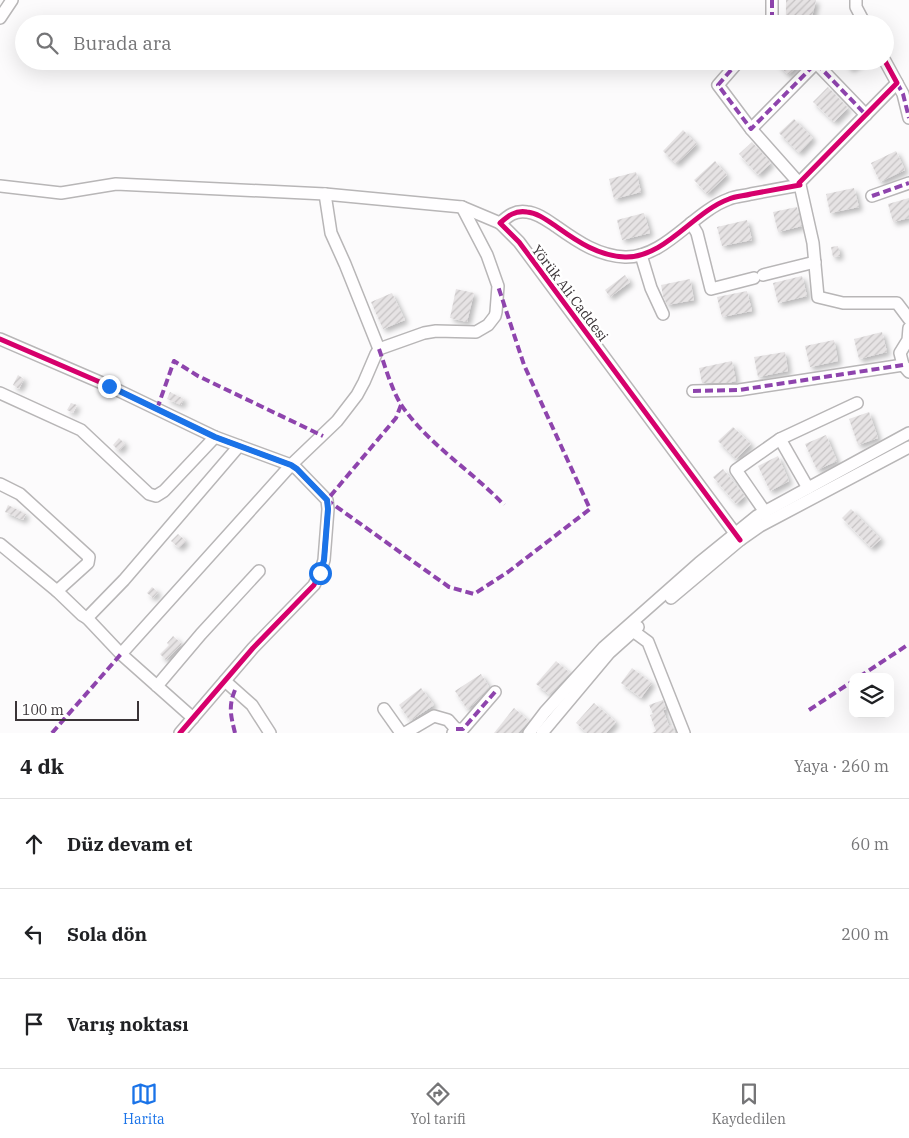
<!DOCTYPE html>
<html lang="tr">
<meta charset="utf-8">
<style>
body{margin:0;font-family:"IBM Plex Serif",serif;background:#f2f2f2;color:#202124}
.controls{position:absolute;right:15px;bottom:15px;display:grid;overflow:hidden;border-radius:10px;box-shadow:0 5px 20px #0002}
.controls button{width:45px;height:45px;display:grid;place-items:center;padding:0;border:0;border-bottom:1px solid #e0e0e0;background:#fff;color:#202124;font:25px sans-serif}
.scale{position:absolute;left:15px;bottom:12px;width:124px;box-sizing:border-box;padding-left:5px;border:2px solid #3a3437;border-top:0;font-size:14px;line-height:18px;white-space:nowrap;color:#3a3437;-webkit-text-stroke:4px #fff;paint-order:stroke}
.stop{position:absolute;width:15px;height:15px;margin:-11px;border:4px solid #1a73e8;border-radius:50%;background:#fff}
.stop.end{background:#1a73e8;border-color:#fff;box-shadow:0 1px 5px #0008}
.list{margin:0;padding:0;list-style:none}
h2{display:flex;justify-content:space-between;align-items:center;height:65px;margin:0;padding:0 20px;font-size:21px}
h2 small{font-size:16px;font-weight:400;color:#757577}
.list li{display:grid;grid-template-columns:32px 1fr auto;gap:15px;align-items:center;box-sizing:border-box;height:90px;padding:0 20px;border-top:1px solid #e0e0e0}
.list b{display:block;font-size:19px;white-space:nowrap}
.list em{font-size:16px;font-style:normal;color:#757577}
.icon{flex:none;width:28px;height:28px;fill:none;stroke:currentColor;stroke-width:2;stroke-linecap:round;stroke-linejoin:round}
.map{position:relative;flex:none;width:909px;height:733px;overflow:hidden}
.search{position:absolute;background:#fff;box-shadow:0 5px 20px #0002;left:15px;right:15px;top:15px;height:55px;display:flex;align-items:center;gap:12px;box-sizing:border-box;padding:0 18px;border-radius:28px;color:#757577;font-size:19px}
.sheet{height:335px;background:#fff}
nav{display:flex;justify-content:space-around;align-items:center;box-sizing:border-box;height:70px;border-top:1px solid #e0e0e0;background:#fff;font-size:14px;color:#757577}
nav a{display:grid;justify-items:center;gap:2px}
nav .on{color:#1a73e8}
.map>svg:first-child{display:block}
.building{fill:url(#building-hatch);filter:url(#shadow)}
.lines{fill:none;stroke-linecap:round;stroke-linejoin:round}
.minor-casing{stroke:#b8b6b7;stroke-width:14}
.minor{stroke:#fffeff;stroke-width:11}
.quiet{stroke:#8e44ad;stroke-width:4;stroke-dasharray:8 4;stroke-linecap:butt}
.cycleway-casing{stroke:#fff;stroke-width:8}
.cycleway{stroke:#d6006c;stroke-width:5}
.route{stroke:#1a73e8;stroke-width:6}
.labels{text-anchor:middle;stroke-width:5;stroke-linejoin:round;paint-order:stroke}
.street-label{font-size:14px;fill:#3a3437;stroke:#fff}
</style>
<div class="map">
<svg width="909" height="733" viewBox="0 0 909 733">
<defs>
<pattern id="building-hatch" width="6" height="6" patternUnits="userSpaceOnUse" patternTransform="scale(1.25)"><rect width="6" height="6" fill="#e6e3e4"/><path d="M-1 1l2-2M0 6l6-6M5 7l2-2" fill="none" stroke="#c6c3c4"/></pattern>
<filter id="shadow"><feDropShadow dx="3.5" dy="3.5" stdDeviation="2.5" flood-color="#0004"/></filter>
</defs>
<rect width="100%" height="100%" fill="#fcfbfc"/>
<g class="building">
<polygon points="786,0 816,0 811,21 786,16"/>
<polygon points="775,61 803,61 788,75"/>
<polygon points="844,61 862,61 850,69"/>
<polygon points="828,87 848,108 834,122 813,102"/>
<polygon points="794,119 813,138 799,153 779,133"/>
<polygon points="683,130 697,144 676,164 663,151"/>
<polygon points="752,142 771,163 758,175 739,154"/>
<polygon points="896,151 905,170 880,182 871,163"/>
<polygon points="715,161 727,175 707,194 694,180"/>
<polygon points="636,172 641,192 614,199 609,179"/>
<polygon points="854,188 859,207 830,213 826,194"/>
<polygon points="909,198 909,218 893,222 888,204"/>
<polygon points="797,207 802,226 778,232 773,212"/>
<polygon points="644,213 650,233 622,240 617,220"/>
<polygon points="747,220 752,240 722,246 717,227"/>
<polygon points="838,246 840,256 833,257 831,247"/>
<polygon points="625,275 630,282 610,297 605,290"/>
<polygon points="802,276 807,296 778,303 773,283"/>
<polygon points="690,279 694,300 667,305 663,296 661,285"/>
<polygon points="456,289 474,293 467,322 450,318"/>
<polygon points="747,291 752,311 722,317 717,297"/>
<polygon points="392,293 405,320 383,329 371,302"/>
<polygon points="882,332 887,352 859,359 854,339"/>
<polygon points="834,340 838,361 810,367 805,346"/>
<polygon points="785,352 788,371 758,377 754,357"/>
<polygon points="732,361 736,381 728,383 702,383 699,368"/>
<polygon points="18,375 24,379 19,389 13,385"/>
<polygon points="170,392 184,399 181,405 167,399"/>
<polygon points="71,403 77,405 73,413 67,410"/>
<polygon points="869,412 878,438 858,445 849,419"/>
<polygon points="733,427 751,444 736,459 718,441"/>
<polygon points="826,435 837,461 817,470 805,444"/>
<polygon points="119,438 125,444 119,451 113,445"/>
<polygon points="778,456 789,481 770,491 758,466"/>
<polygon points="723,469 745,496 736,504 713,477"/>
<polygon points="8,505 26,514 23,520 5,512"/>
<polygon points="851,509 881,539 871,548 842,518"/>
<polygon points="178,534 186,541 179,548 171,541"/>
<polygon points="152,587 158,592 153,598 147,593"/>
<polygon points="173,636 182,644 166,660 160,654 169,645 167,643"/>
<polygon points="556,661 570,673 550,695 536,684"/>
<polygon points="632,668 652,683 641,698 621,683"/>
<polygon points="481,674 489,687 475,703 467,709 455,691"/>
<polygon points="421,688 434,705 410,721 399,705"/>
<polygon points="663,700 666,709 663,710 669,726 672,725 675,733 652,733 656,731 650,715 653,714 649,705"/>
<polygon points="594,703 616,722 606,733 587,733 576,723"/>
<polygon points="514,708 529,721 518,733 494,733"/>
</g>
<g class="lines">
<defs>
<g id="minor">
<polyline points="772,0 772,24"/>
<polyline points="856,0 856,7 865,24"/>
<polyline points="0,18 12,0"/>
<polyline points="739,61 718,85 751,129 816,63 866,115"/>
<polyline points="897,83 903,94 909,118"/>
<polyline points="751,129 799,183"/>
<polyline points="800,185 813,243 818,297 843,303 897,303 909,319"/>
<polyline points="0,186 61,193 116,184 325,194 462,207 500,223"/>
<polyline points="325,194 331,233 345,264 379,349"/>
<polyline points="872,196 909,183"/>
<polyline points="691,223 697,233 711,289 754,278"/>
<polyline points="641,255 651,288 663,314"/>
<polyline points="763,275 815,262"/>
<polyline points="909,328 908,340 900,353 903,365 909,372"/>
<polyline points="0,339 109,386 215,437 291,465 297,469 327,500 328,509 324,560 320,573 314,585 253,648 180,733"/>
<polyline points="693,391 739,390 903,365"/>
<polyline points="0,393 81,430 149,494 156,496 164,491 215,437"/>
<polyline points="780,439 808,488"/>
<polyline points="0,484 20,494 89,557 88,563 57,591"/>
<polyline points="765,512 736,470 780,439 857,403"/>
<path d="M740,540L519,242L500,223C508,216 515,210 527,212C538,213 548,221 557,227C578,242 599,256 625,257C665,258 693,212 729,199C736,196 744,196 751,194C768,191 784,188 800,185L799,183L897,83L885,61"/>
<polyline points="0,544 57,591 82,615 87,618 121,654 193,718"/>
<polyline points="671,598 740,540 760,526 909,447"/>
<polyline points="87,618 124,580 239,446"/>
<polyline points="633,631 648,642 684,733"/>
<polyline points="121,654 291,465 337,421 357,395 364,382 376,354 379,349 424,333 436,331 476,332 488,325 495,316 496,312 498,286 487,255 462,207"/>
<polyline points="225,681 252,705 270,733"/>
<polyline points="157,686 201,634 259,571"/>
<polyline points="384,709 401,733"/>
<polyline points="456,729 463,729 495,692"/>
<polyline points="405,733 434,716 448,720 456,729 453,733"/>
<polyline points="529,733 545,712 604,647 699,563 757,516 909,433"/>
<polyline points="542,733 609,653 638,627"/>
</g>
</defs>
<use href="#minor" class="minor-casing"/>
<use href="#minor" class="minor"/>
<g class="quiet">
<polyline points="772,0 772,24"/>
<polyline points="739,61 718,85 751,129 816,63 866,115"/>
<polyline points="897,83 903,94 909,118"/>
<polyline points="872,196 909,183"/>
<path d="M379,349C385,366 392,391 402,406C429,445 472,471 504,505"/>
<polyline points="693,391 739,390 903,365"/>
<polyline points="401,405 396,418 327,500 449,587 474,594 508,572 590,509 524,365 498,286"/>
<polyline points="157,409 174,361 198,376 323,436"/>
<polyline points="859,677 909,644"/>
<polyline points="809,710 853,681"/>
<polyline points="456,729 463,729 495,692"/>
<polyline points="52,733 121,654"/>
<path d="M235,733C231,716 228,707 235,690"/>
</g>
<defs>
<g id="cycleway">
<polyline points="0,339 109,386 215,437 291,465 297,469 327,500 328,509 324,560 320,573 314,585 253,648 180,733"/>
<path d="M740,540L519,242L500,223C508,216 515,210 527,212C538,213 548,221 557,227C578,242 599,256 625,257C665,258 693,212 729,199C736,196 744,196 751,194C768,191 784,188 800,185L799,183L897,83L885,61"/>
</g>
</defs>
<use href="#cycleway" class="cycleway-casing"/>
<use href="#cycleway" class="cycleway"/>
</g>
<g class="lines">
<polyline class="route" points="109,386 215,437 291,465 297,469 327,500 328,509 324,560 320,573"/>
</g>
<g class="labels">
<g class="street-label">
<text transform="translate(570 293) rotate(53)" y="5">Yörük Ali Caddesi</text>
</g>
</g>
</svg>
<div class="controls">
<button><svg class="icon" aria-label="layers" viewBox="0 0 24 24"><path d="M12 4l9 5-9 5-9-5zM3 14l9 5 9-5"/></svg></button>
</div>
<div class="scale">100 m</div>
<div class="stop" style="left:320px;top:573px"></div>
<div class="stop end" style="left:109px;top:386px"></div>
<div class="search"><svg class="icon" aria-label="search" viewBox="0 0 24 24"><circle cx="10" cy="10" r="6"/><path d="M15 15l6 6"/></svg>Burada ara</div>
</div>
<section class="sheet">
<h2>4 dk<small>Yaya · 260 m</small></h2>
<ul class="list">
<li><svg class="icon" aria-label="ahead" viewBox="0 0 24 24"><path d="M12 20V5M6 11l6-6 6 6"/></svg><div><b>Düz devam et</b></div><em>60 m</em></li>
<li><svg class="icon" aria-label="left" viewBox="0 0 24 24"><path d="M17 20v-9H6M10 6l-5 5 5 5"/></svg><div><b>Sola dön</b></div><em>200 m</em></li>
<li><svg class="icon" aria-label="arrive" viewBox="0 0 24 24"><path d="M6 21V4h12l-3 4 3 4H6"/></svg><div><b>Varış noktası</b></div></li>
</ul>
</section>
<nav>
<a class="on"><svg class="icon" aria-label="map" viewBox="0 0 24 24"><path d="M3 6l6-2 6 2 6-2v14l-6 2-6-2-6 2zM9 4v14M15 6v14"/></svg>Harita</a>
<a><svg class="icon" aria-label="directions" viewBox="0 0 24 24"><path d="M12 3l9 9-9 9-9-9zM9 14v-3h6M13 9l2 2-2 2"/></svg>Yol tarifi</a>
<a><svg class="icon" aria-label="saved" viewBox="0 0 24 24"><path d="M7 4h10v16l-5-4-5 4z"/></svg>Kaydedilen</a>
</nav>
